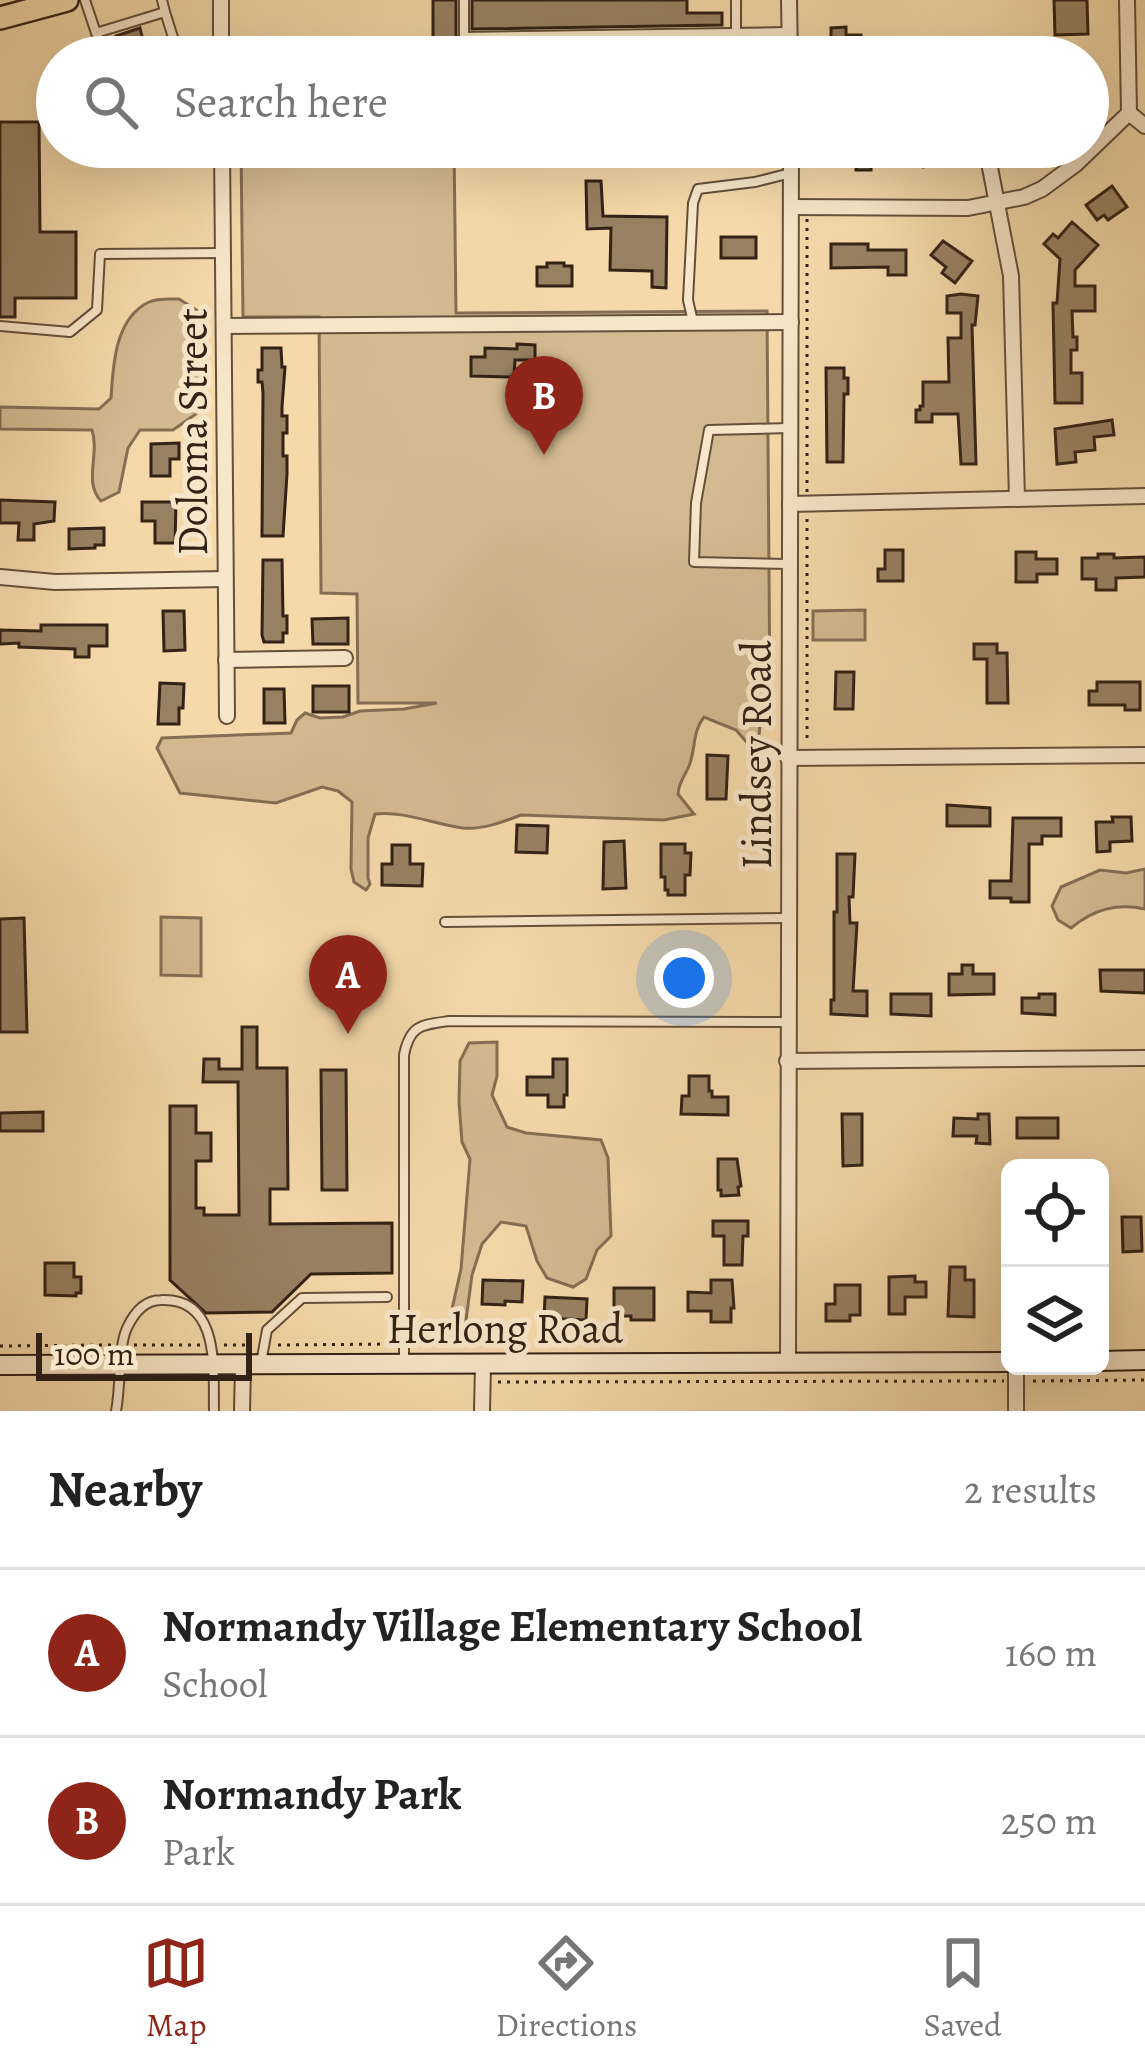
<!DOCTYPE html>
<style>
body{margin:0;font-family:Alegreya,serif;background:#f6f6f6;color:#222}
.controls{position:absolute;right:36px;bottom:36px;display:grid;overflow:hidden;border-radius:18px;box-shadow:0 12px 48px #0002}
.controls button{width:108px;height:108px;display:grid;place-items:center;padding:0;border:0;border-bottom:3px solid #e0e0e0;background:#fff;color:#222;font:60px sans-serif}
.scale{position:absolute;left:36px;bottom:30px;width:216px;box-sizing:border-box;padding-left:12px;border:6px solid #332215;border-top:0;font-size:33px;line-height:42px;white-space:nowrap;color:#332215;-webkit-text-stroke:9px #f8e6c8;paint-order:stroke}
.you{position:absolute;left:684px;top:978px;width:42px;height:42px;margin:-30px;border:9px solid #fff;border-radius:50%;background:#1a73e8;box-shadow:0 0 0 18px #1a73e833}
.badge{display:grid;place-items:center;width:78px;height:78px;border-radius:50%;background:#8f2418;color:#fff;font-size:39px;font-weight:700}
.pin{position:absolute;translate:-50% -99px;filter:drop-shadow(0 3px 6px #0008)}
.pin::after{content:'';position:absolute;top:63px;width:42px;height:36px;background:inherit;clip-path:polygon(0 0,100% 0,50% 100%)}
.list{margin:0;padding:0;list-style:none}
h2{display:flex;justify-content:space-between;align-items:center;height:156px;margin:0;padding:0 48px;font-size:51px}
h2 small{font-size:39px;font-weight:400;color:#767676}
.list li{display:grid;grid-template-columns:78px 1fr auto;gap:36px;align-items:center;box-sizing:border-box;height:168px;padding:0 48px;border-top:3px solid #e0e0e0}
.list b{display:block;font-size:45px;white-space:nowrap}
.list p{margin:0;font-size:39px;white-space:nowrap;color:#767676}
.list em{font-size:39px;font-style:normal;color:#767676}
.icon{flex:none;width:66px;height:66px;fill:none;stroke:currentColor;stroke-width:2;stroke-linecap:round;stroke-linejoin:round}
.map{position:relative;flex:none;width:1145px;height:1411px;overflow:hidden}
.search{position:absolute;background:#fff;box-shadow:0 12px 48px #0002;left:36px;right:36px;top:36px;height:132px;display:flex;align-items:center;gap:30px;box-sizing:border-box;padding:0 42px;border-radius:66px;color:#767676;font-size:45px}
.sheet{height:492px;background:#fff}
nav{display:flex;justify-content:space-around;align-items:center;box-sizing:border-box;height:168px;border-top:3px solid #e0e0e0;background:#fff;font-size:33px;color:#767676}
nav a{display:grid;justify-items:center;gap:6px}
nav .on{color:#8f2418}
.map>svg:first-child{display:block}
.green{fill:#d4ba91;stroke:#846e53;stroke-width:3}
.building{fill:#988162;stroke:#332215;stroke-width:3}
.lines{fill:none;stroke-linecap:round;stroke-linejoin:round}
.lane-casing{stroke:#64503a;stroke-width:12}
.street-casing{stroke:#64503a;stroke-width:18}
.secondary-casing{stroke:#332215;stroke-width:22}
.primary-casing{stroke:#332215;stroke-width:26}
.path{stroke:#332215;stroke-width:3;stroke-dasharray:3 6;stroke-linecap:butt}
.lane{stroke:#f8e6c8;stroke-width:8}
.street{stroke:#f8e6c8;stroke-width:14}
.secondary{stroke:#f8e6c8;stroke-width:18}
.primary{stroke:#f5d9aa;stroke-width:21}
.labels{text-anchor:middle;stroke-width:10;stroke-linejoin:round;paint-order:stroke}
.street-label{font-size:42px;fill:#332215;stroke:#f8e6c8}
</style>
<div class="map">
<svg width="1145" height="1411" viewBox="0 0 1145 1411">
<rect width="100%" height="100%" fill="#f5d9aa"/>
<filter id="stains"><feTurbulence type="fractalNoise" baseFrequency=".00167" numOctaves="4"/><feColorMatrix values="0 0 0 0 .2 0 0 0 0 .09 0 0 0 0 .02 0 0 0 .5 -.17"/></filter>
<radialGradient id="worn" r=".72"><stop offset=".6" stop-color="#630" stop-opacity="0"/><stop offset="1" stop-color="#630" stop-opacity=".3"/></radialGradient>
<g class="green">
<path d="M241,147H454L456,313L767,311L770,700L753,701L750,711L760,725L758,747L749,745L736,730L704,717C692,732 696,749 689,766C684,778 679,781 678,794L694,814L664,820L521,815C503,822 482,830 463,828C432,824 406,811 375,814L368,838V878L370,884L366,890L354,882L351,869L352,802L338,791L322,787L276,803L180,793L157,748L162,738L291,733L297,720L305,713L320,718L343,717L360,711L404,709L437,703H358L357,594L321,593L319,317H243Z"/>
<path d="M179,299L198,311L201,362L196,414L173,430H140L128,448L119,492L101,501C83,482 100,454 92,430L0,429V407L99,409L111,398C113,365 115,318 149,302C157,298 170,299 179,299Z"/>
<polygon points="865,610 865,640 813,640 813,611"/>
<path d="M1145,869V909C1117,903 1094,909 1071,928L1058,920L1052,906L1061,887L1100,870L1126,873Z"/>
<polygon points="161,917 201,918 201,976 161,975"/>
<polygon points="497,1042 497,1076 492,1095 507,1127 526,1133 601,1140 608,1158 611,1236 597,1250 586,1279 573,1287 547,1278 537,1261 526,1226 501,1222 482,1244 472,1275 464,1335 450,1332 452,1309 461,1269 470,1159 462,1142 459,1102 460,1061 469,1043"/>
</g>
<g class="building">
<polygon points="433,0 456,0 456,38 463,45 757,42 757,55 433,56"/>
<polygon points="472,0 687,0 687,13 722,13 722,25 472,29"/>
<polygon points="1054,0 1087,0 1088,34 1055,35"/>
<polygon points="846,27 846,35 861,35 861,57 831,57 831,28"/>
<polygon points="140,28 147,57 121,57 116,36"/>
<polygon points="0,122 39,122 40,232 76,232 76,298 15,298 15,317 0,317"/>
<polygon points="835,147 860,147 860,151 870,151 867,147 930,147 923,167 871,151 871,170 856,170 856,160 835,160"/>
<polygon points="586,181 601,181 603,216 667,217 666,288 652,287 652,271 610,270 611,228 587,229"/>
<polygon points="1112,186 1127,207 1108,220 1104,215 1097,220 1086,205"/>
<polygon points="1072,222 1098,245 1075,270 1075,286 1095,286 1095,311 1072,311 1073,337 1077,337 1077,350 1071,350 1071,373 1082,373 1082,403 1055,403 1053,303 1057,303 1060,259 1044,244 1053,234 1058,238"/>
<rect x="721" y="237" width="35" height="21"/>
<polygon points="943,241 972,261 955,283 942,273 946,267 931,255"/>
<polygon points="831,244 868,244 868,250 906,250 906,275 888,275 888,267 831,268"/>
<polygon points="547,263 564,263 564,266 572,266 572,286 537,286 537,267 547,267"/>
<polygon points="961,294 978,296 975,325 972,325 976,464 961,464 958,414 932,414 932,422 916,422 916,410 920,410 920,406 923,406 923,382 949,382 948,338 961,338 961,313 947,313 947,296"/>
<polygon points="517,344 535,345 535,360 515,360 514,377 471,376 471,357 485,357 485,348 517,349"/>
<polygon points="262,348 281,348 282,367 285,367 282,407 282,416 287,416 287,433 283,433 283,456 287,456 287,474 283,536 262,536 263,393 262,382 258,382 258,370 262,370"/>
<polygon points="826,368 844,368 844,378 848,378 848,394 844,394 843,462 827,462"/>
<polygon points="1112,420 1114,435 1094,437 1095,450 1075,452 1076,462 1057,464 1055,429"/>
<polygon points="179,443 179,459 170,459 170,476 151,476 151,444"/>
<polygon points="0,500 55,502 54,521 34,524 34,540 18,540 19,523 0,523"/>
<polygon points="142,502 176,502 175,543 155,543 155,521 142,521"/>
<polygon points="104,528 104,545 95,545 95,548 69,549 69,529"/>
<polygon points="885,550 903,550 903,581 878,581 878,569 885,569"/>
<polygon points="1016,552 1036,552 1036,559 1057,559 1057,574 1037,574 1037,582 1016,582"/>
<polygon points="1098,554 1114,554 1114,558 1145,557 1145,577 1116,578 1116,590 1096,590 1096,579 1082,579 1082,558 1098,558"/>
<polygon points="263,560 282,560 283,616 287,616 287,633 283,633 283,642 264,642 262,635"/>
<polygon points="163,611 184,611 185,650 164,651"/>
<polygon points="348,618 348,644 313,644 312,619"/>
<polygon points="41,625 107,625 107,646 89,646 89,657 75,657 75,649 19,647 19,643 0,644 0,630 41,631"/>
<polygon points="974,644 997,644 997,653 1007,653 1008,703 987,703 987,659 974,659"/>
<polygon points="836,672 854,672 853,709 835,709"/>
<polygon points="1097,682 1140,682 1140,710 1125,710 1125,705 1089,705 1089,691 1097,691"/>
<polygon points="160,683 184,684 183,708 179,708 179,724 158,724"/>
<rect x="313" y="686" width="36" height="26"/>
<polygon points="264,689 284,689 285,723 264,723"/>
<polygon points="707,755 728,756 726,799 707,799"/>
<polygon points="947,805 990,808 990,826 947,826"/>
<polygon points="1112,817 1131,817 1132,841 1110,842 1110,851 1097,852 1096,822 1113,822"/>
<polygon points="1013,818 1061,818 1061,836 1042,836 1042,844 1029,844 1029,902 1011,902 1011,898 990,898 990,881 1011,881"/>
<polygon points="517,825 548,826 547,853 516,852"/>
<polygon points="624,841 626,888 603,889 604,842"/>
<polygon points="661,844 685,844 685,853 691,853 690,875 685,875 685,895 668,895 668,890 665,890 665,877 661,877"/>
<polygon points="392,845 410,845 410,864 423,864 422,886 382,885 382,864 392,864"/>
<polygon points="837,854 855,854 853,897 849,897 850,923 857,923 853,991 867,991 867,1016 831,1014 831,1000 834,1000 834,912 837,912"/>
<polygon points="24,918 27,1032 0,1032 0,919"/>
<polygon points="962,965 973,965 973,974 994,974 994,994 949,995 949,974 962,974"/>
<polygon points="1100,970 1145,970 1145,993 1101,991"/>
<polygon points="891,994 931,994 931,1016 891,1014"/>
<polygon points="1039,994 1055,994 1055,1015 1022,1013 1022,998 1039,998"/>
<polygon points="242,1027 257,1027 257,1068 287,1068 288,1189 270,1189 270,1224 392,1223 392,1273 311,1274 272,1312 206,1313 170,1280 170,1106 196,1106 196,1133 211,1133 211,1161 196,1161 196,1208 204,1208 204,1215 239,1215 238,1082 203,1082 204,1059 219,1059 219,1069 242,1069"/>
<polygon points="553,1059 567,1059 567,1095 564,1095 564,1107 548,1107 548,1095 527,1095 527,1077 553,1077"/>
<polygon points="321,1070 346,1070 347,1190 322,1190"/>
<polygon points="689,1076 709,1076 709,1091 712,1091 712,1097 728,1097 728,1115 681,1114 682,1096 689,1096"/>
<polygon points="43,1112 43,1131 0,1131 0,1113"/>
<polygon points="842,1114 862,1114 862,1165 843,1166"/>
<polygon points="978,1114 989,1114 990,1144 976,1143 977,1136 953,1136 954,1118 978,1119"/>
<rect x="1017" y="1118" width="41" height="20"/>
<polygon points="718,1159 737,1159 741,1186 738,1187 739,1195 721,1196 721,1190 718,1190"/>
<polygon points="1122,1217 1141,1217 1142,1251 1123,1252"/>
<polygon points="713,1221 748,1221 748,1236 743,1236 742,1265 724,1265 724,1236 713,1236"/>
<polygon points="45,1263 74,1263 74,1277 81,1277 81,1293 76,1293 76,1296 45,1295"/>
<polygon points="950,1267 965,1267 965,1280 974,1280 974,1317 948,1316"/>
<polygon points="915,1276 915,1282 926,1282 926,1297 905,1297 905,1314 889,1314 889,1277"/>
<polygon points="483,1280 523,1281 522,1302 505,1301 505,1305 482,1304"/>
<polygon points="711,1280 732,1280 734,1308 731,1308 731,1322 711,1322 711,1311 688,1311 688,1292 711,1293"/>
<polygon points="835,1285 860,1285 860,1315 850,1315 850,1321 826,1321 826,1304 835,1304"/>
<polygon points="614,1288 654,1288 654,1320 631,1320 631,1316 614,1316"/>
<polygon points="545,1297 587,1299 586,1320 544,1318"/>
</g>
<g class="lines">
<defs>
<g id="lane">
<polyline points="85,0 96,33 165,12 162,0"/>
<polyline points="464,0 464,37 790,32"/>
<polyline points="736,0 736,33"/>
<polyline points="165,12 177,50"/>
<polyline points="96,33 107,57"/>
<polyline points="155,57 177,50 220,43"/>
<polyline points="693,322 688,300 693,203 698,189 755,182 791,173"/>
<polyline points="0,326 70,332 97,310 100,254 223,253"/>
<polyline points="789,428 709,430 696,503 694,562 789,564"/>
<polyline points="445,922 788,918"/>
<path d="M404,1359V1055C410,1025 421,1025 449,1021L787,1022"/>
<polyline points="261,1363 267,1330 302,1298 387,1297"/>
<path d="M116,1411C121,1387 118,1347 127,1328C134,1313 144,1300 161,1300C221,1297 213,1371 214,1411"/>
</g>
<g id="street">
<polyline points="221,0 221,57"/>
<polyline points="789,0 790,57"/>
<polyline points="1127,0 1129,113"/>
<polyline points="1129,113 1145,126"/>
<polyline points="222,147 227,716"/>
<polyline points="986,147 1011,276 1017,499"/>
<polyline points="791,207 968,208 1024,197 1042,189 1076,164 1129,113"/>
<polyline points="225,326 791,322"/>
<polyline points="790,504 1145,496"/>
<polyline points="0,577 55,582 225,579"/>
<polyline points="226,660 345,658"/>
<polyline points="788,758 1145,755"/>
<polyline points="787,1061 1145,1058"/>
<polyline points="788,1363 791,147"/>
<polyline points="242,1411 243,1366"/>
<polyline points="482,1411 483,1365"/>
<polyline points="1016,1411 1016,1366"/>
</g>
<g id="secondary">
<polyline points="1100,1361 1145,1360"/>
<polyline points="0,1365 1010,1362"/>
</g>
<polyline id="primary" points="0,18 67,0"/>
</defs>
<use href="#lane" class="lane-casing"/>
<use href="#street" class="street-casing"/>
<use href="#secondary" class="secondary-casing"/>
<use href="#primary" class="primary-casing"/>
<g class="path">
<polyline points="807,219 807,492"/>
<polyline points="807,519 807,744"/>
<polyline points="416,1344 460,1343 462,1349"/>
<polyline points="134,1345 202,1345"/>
<polyline points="224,1345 250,1345"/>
<polyline points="278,1345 394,1344"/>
<polyline points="0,1346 112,1345"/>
<polyline points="1033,1381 1145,1380"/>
<polyline points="498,1382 1004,1381"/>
</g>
<use href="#lane" class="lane"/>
<use href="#street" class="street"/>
<use href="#secondary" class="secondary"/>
<use href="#primary" class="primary"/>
</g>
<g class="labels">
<g class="street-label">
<text transform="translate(192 432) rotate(-90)" y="15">Doloma Street</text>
<text transform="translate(756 755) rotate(-90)" y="15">Lindsey Road</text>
<text x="505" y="1343">Herlong Road</text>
</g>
</g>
<rect width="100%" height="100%" filter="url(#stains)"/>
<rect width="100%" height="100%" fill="url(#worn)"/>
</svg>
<div class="controls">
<button><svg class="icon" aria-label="locate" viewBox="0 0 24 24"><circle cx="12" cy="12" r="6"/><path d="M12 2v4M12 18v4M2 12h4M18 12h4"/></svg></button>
<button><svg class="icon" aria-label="layers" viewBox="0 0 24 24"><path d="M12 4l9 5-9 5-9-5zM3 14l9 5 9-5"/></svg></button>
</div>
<div class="scale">100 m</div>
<div class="you"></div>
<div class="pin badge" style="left:348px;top:1034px">A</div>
<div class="pin badge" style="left:544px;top:455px">B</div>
<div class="search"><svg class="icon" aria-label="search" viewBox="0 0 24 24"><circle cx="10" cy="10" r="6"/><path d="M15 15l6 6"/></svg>Search here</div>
</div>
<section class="sheet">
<h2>Nearby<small>2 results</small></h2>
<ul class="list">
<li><span class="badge">A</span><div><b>Normandy Village Elementary School</b><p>School</p></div><em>160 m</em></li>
<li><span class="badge">B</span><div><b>Normandy Park</b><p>Park</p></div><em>250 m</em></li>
</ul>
</section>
<nav>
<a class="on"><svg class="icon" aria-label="map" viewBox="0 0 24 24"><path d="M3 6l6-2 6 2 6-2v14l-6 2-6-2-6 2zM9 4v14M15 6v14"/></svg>Map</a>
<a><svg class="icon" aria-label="directions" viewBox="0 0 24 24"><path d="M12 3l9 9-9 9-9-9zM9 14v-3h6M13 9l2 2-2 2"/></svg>Directions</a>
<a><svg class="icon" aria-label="saved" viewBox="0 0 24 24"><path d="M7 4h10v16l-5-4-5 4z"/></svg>Saved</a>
</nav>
